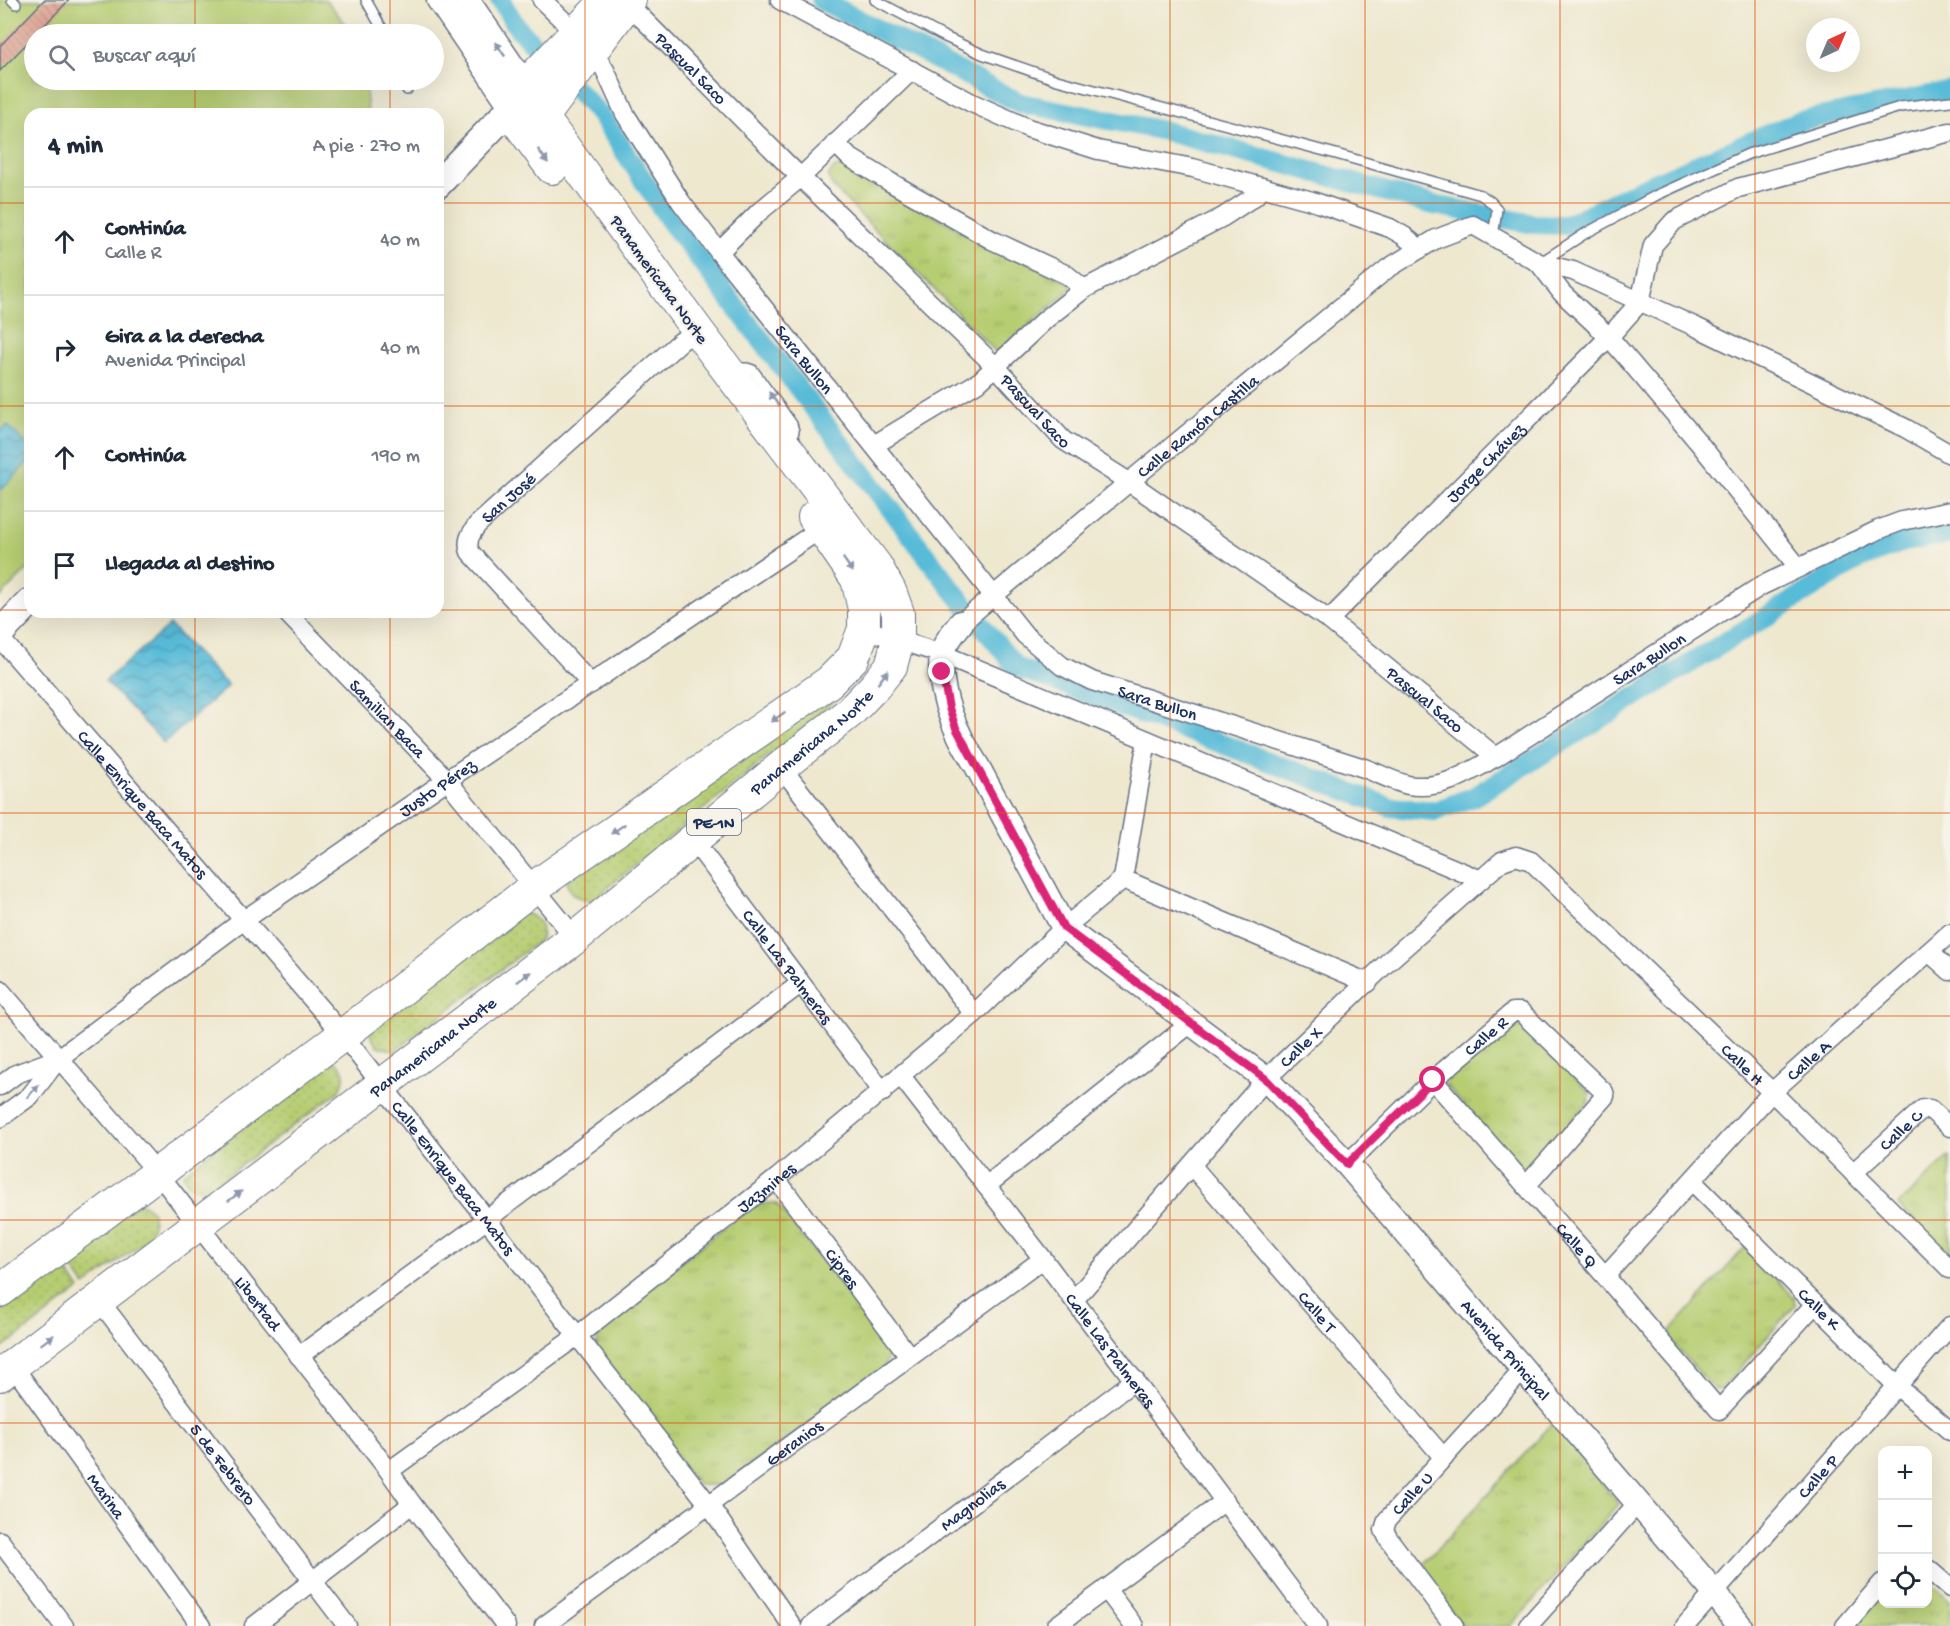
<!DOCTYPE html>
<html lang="es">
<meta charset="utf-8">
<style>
body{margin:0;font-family:"Gochi Hand",sans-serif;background:#f2f2f3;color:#1f2937}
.controls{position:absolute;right:18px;bottom:18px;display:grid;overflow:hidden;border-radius:12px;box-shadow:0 6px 24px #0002}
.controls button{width:54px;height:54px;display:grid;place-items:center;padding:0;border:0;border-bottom:2px solid #e0e1e3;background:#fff;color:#1f2937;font:30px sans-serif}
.compass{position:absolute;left:1806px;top:18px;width:54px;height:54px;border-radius:50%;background:#fff;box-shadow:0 6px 24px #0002;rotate:44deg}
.stop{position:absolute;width:18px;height:18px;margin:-14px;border:4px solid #db2777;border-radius:50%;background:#fff}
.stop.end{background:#db2777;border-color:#fff;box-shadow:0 2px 6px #0008}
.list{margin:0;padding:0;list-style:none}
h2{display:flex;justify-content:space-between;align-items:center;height:78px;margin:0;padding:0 24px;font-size:26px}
h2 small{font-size:20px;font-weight:400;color:#747a83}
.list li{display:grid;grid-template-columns:39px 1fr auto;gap:18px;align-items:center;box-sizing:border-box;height:108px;padding:0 24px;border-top:2px solid #e0e1e3}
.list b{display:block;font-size:22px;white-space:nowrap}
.list p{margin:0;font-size:20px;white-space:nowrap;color:#747a83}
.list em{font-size:20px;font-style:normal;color:#747a83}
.icon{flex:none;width:33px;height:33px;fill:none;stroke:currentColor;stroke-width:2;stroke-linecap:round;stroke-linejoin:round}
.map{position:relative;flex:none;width:1950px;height:1626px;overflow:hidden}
.search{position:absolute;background:#fff;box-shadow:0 6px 24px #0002;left:24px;top:24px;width:420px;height:66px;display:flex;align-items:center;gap:15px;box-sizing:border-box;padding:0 21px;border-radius:33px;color:#747a83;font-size:22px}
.panel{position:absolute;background:#fff;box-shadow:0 6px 24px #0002;left:24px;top:108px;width:420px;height:510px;border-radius:18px}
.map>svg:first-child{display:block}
.grass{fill:url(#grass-dots);stroke:#687e68;stroke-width:1.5}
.park{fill:url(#park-tufts);stroke:#687e68;stroke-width:1.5}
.pitch{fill:#b6cd72;stroke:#687e68;stroke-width:1.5}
.water{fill:url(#water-waves);stroke:#3a759b;stroke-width:1.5}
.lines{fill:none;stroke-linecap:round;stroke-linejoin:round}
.canal{stroke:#59bbd8;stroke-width:20}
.building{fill:url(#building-back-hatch)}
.lane-casing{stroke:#657086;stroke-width:12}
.street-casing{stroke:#657086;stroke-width:21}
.secondary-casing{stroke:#657086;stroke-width:27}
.primary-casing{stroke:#657086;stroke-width:30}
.highway-casing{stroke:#657086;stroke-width:34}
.lane{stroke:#fff;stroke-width:9}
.street{stroke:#fff;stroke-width:18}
.secondary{stroke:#fff;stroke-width:24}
.primary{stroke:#fff;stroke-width:27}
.highway{stroke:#fff;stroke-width:32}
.oneway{fill:#8d97ae}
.route{stroke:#db2777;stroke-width:8}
.grid{fill:none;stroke:#de5710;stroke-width:1.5;stroke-opacity:0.55}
.labels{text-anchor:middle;stroke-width:4.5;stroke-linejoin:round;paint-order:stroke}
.shield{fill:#f7f3e8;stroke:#5d6a87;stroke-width:1.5}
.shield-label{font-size:16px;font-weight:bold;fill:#1b2f5e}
.street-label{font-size:18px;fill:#1b2f5e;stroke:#f7f3e8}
</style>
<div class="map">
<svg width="1950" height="1626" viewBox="0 0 1950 1626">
<defs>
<pattern id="grass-dots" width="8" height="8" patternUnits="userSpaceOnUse" patternTransform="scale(1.5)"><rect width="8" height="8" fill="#b6cd72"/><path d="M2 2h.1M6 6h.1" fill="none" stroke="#9cb065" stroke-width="1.8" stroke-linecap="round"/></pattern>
<pattern id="park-tufts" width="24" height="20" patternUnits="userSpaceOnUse" patternTransform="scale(1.5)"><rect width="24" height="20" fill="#b6cd72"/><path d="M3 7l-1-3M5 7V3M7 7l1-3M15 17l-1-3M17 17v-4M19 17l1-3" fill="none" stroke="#9cb065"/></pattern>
<pattern id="water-waves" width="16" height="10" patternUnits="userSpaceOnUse" patternTransform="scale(1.5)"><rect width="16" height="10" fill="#59bbd8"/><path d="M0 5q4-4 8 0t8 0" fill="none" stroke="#4998b2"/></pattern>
<pattern id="building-back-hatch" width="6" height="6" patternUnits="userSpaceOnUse" patternTransform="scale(1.5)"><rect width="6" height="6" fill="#e0a08f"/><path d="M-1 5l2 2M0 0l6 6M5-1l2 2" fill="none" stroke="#b58378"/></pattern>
</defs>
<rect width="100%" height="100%" fill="#f7f3e8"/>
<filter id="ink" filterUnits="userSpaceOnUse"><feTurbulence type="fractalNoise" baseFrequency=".0167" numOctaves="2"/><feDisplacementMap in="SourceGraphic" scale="12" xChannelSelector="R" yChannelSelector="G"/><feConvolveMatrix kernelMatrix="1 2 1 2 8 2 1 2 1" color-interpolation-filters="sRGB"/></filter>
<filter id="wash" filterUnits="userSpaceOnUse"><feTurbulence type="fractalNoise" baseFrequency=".008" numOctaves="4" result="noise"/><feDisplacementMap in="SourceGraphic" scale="24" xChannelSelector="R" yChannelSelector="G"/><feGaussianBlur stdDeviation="1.35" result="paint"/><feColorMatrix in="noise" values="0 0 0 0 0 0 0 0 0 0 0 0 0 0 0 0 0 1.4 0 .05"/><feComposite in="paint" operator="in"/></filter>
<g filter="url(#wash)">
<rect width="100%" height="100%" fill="#eee8cf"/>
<g class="grass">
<path d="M834,687L841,696L592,901C577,896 572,900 566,881Z"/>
<path d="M520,911C536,917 545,921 541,939L395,1051L377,1046L370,1035V1027Z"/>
<path d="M329,1058C344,1065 349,1076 339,1091L207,1191C194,1189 188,1186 183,1174Z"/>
<polygon points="138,1204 145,1205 153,1212 153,1224 149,1238 85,1286 61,1253"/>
<polygon points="56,1257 80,1289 0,1350 0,1299"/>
</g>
<g class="park">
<polygon points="840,167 846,167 970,235 1070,283 1072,288 999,351 995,351 832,186 828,176 834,168"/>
<polygon points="1515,1021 1590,1093 1588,1103 1528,1168 1521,1168 1445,1085 1448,1076"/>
<polygon points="1950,1156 1950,1257 1898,1205"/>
<polygon points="776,1203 890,1347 884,1368 723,1485 698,1485 596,1349 599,1327 754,1204"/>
<polygon points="1745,1247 1794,1297 1795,1305 1721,1390 1714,1389 1666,1336"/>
<polygon points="1553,1423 1619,1504 1511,1626 1462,1626 1420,1568"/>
<polygon points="1928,1581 1950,1600 1950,1626 1849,1626 1882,1588 1882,1604 1928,1604"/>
</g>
<polygon class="pitch" points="0,0 326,0 344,22 350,34 34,34 34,80 365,80 368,114 30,114 30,567 0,597"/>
<g class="water">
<polygon points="7,425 30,447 30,460 0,491 0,432"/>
<polygon points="170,625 228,686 164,743 105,681"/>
</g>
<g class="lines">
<g class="canal">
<polyline points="500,0 517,27 601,116 670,221 955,593 1016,667 1390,807 1435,811 1473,797 1860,559 1903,542 1950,534"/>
<polyline points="821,0 1020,103 1165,131 1434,205 1533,224 1566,225 1643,188 1799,121 1950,91"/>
</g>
</g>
<g id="blocks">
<polygon class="building" points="44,0 69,0 0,71 0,46"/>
</g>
</g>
<g filter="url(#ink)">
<use href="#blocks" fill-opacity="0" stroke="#657086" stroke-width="1.5"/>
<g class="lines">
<defs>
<g id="lane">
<polyline points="12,0 16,4"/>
<polyline points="366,0 385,34"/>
<polyline points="875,0 943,36 982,54 1057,80 1336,154 1481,195 1491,202 1497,209 1493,237"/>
<polyline points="404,80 407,90"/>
<polyline points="1541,262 1586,233 1657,195 1748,154 1900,107 1950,101"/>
<polyline points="734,368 747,368 753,370 792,424 794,431 791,443"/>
</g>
<g id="street">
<polyline points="542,0 576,33"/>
<polyline points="780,0 972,103 1028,128 1098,150 1193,168 1312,201 1390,228 1404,236 1420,249"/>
<path id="s1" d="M628,4L787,164L995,366L1063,440L1129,482L1329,620L1496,757"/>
<path id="s2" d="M593,51L605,70L625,114L681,202L719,252L1025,635L1062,666L1092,681L1364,768C1378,773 1394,782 1408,785C1442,791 1469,772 1496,757L1761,586L1878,530L1902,521L1950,511"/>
<polyline points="835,143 849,157 890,182 992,240 1067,275 1084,289"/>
<polyline points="719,252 759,212 801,177 912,70"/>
<polyline points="1539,263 1562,293 1609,337 1699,443 1798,567"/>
<polyline points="874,445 980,381 1046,319 1084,289 1223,217 1255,196 1262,187"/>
<path id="s3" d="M286,612L447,780L575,938"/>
<path id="s4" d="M1329,620L1609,337L1640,302L1653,245L1674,221L1738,188L1950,132"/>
<path id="s5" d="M961,623L1129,482L1387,269L1436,239L1473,225L1539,263L1573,271L1696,327L1905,428L1950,454"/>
<polyline points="864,629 942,654 1481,880"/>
<path id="s6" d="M0,638L343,1035L709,1505L792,1626"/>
<path id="s7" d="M591,684L470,552C466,541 470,535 477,525L680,342L697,330"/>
<polyline points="781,767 974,1014"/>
<path id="s8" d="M693,840L883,1092"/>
<polyline points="1123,879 1368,983"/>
<polyline points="1123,879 1147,740"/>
<polyline points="1929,952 1950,971"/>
<path id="s9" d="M0,990L157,1172L389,1471L412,1504L506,1626"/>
<path id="s10" d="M901,1076L1043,1259L1318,1626"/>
<path id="s11" d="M1433,1080L1605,1276L1719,1410L1815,1304"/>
<path id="s12" d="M0,1086L16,1074L59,1058L244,920L447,780L822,528"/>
<polyline points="0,1118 30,1096 59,1058"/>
<path id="s13" d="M1347,1164L1433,1080L1513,1012H1521L1604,1092L1605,1096L1526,1186"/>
<path id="s14" d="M1192,1166L1444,1458"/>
<path id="s15" d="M1853,1173L1923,1109H1930L1950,1127"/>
<path id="s16" d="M776,1179L909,1356"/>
<path id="s17" d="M1692,1181L1897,1386L1950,1431"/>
<polyline points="986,1186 1191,1023"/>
<path id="s18" d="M1605,1276L1772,1092L1950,933"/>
<path id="s19" d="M99,1300L347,1626"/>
<path id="s20" d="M1074,1300L1266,1079L1390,960L1502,861L1516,856L1531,861L1772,1092L1950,1269"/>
<polyline points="299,1356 486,1220 800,984"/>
<path id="s21" d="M13,1366L201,1626"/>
<path id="s22" d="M389,1471L577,1336L776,1179L974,1014L1064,928L1123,879"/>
<polyline points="0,1541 64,1626"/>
<polyline points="1928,1569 1950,1588"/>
<polyline points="1106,1589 1134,1626"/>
<polyline points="254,1626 412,1504"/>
<path id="s23" d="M544,1626L1043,1259"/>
<path id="s24" d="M811,1626L1135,1380"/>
<polyline points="1056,1626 1225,1501"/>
<path id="s25" d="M1454,1626L1388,1538L1384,1530L1387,1520L1524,1369"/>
<polyline points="1528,1626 1637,1504"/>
<path id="s26" d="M1685,1626L1950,1326"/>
<polyline points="1845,1626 1882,1583"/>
</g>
<g id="secondary">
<polyline points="439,0 512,107"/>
<polyline points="467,0 534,98"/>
<path id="s27" d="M961,623C954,632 944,643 942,655C937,694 957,735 977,766L1064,928L1266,1079L1347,1164L1714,1592L1740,1626"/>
</g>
<g id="primary">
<polyline points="438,184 512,107 530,111"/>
<polyline points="0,633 30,602"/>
</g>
<g id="highway">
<path d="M552,168L514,117C509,105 517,95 525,86L607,0"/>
<polyline points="0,1291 343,1035 533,888 829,682 853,658 864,629 864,609 857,579 814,517"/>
<path id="s28" d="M0,1375L575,938L781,767L850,712L875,686L891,666L898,640V613L890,591L876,566L697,330L545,121V114L553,103L630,0"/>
</g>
</defs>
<use href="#lane" class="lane-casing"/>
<use href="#street" class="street-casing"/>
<use href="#secondary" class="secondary-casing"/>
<use href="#primary" class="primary-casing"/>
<use href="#highway" class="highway-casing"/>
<use href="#lane" class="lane"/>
<use href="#street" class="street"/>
<use href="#secondary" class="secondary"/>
<use href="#primary" class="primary"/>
<use href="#highway" class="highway"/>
</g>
<defs><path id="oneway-solid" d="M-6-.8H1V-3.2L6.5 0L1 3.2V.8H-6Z" transform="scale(1.5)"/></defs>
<g class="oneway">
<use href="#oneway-solid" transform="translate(500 49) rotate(-124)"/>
<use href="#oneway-solid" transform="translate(543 156) rotate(54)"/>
<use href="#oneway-solid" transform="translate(774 399) rotate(-126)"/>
<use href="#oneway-solid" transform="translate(848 565) rotate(55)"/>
<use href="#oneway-solid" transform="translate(883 677) rotate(-53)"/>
<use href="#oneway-solid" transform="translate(778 717) rotate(145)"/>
<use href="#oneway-solid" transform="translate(618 829) rotate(145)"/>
<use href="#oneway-solid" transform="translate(524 977) rotate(-37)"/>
<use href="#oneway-solid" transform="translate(33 1091) rotate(-49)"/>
<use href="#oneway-solid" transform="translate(235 1196) rotate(-37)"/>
<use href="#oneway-solid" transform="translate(47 1340) rotate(-37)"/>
</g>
</g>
<g class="lines" filter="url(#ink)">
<polyline class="route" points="942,672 949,708 956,728 1064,928 1266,1079 1347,1164 1433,1080"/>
</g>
<path class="grid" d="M195,0V34M390,0V34M585,0V1626M780,0V1626M975,0V1626M1170,0V1626M1365,0V1626M1560,0V1626M1755,0V1626M195,80V114M390,80V114M0,203H30M438,203H1950M0,406H30M438,406H1950M0,610H30M438,610H1950M195,612V1626M390,612V1626M0,813H1950M0,1016H1950M0,1220H1950M0,1423H1950"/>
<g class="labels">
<rect class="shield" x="687" y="809" width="54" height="26" rx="4.5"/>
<g class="shield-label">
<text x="714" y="828">PE-1N</text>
</g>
<g class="street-label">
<text dy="6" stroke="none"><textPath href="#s1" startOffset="90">Pascual Saco</textPath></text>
<text transform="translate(660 279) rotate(54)" y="6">Panamericana Norte</text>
<text dy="6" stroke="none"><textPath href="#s2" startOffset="375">Sara Bullon</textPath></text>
<text dy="6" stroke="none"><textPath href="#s1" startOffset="576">Pascual Saco</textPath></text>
<text dy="6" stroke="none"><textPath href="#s5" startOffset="308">Calle Ramón Castilla</textPath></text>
<text dy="6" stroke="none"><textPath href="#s4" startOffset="222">Jorge Chávez</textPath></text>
<text dy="6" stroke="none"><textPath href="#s7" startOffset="250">San José</textPath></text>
<text dy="6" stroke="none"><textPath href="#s2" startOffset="1419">Sara Bullon</textPath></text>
<text dy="6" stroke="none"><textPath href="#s1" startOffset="1062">Pascual Saco</textPath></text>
<text dy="6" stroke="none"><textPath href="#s2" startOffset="879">Sara Bullon</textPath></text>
<text dy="6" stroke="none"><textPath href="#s3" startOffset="147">Samilian Baca</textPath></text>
<text dy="6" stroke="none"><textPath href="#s28" startOffset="1029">Panamericana Norte</textPath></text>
<text dy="6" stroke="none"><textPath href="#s12" startOffset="531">Justo Pérez</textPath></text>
<text dy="6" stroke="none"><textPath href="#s6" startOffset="219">Calle Enrique Baca Matos</textPath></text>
<text dy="6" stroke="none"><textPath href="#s8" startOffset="158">Calle Las Palmeras</textPath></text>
<text dy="6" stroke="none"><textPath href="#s13" startOffset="189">Calle R</textPath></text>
<text dy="6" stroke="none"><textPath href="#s28" startOffset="543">Panamericana Norte</textPath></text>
<text dy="6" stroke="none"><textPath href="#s20" startOffset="340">Calle X</textPath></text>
<text dy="6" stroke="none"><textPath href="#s18" startOffset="297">Calle A</textPath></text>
<text dy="6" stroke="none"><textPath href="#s20" startOffset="938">Calle H</textPath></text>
<text dy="6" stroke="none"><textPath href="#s15" startOffset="64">Calle C</textPath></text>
<text dy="6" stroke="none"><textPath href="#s6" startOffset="705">Calle Enrique Baca Matos</textPath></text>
<text dy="6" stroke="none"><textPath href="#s22" startOffset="472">Jazmines</textPath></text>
<text dy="6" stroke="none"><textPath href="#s11" startOffset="219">Calle Q</textPath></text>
<text dy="6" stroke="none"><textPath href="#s16" startOffset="111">Cipres</textPath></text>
<text dy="6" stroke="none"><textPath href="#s9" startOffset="406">Libertad</textPath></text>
<text dy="6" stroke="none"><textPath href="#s17" startOffset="180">Calle K</textPath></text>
<text dy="6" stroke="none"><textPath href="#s14" startOffset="192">Calle T</textPath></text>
<text dy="6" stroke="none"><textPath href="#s10" startOffset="345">Calle Las Palmeras</textPath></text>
<text dy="6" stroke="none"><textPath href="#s27" startOffset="954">Avenida Principal</textPath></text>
<text dy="6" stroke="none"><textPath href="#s23" startOffset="310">Geranios</textPath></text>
<text dy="6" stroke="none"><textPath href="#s19" startOffset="206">5 de Febrero</textPath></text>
<text dy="6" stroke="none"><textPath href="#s26" startOffset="200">Calle P</textPath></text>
<text dy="6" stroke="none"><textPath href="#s25" startOffset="166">Calle U</textPath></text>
<text dy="6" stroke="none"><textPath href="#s21" startOffset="160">Marina</textPath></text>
<text dy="6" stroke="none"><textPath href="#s24" startOffset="202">Magnolias</textPath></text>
</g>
</g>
</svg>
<div class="controls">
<button>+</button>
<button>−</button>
<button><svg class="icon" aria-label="locate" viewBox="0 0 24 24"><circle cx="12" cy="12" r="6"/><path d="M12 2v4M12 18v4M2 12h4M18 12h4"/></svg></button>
</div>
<svg class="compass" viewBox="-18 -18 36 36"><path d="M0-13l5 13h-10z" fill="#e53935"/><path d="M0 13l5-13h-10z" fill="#747a83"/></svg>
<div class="stop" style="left:1433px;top:1080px"></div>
<div class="stop end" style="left:942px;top:672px"></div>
<div class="search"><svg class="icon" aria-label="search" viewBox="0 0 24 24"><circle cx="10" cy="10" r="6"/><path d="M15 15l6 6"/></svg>Buscar aquí</div>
<section class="panel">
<h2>4 min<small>A pie · 270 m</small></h2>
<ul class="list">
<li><svg class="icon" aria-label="ahead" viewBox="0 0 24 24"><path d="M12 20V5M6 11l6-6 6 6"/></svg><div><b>Continúa</b><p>Calle R</p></div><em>40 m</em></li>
<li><svg class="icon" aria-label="right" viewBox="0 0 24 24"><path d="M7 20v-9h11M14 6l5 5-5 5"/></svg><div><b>Gira a la derecha</b><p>Avenida Principal</p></div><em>40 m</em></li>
<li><svg class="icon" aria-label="ahead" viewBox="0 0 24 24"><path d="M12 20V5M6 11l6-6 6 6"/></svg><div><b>Continúa</b></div><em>190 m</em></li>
<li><svg class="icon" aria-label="arrive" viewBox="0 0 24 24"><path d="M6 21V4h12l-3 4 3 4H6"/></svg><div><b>Llegada al destino</b></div></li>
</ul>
</section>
</div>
